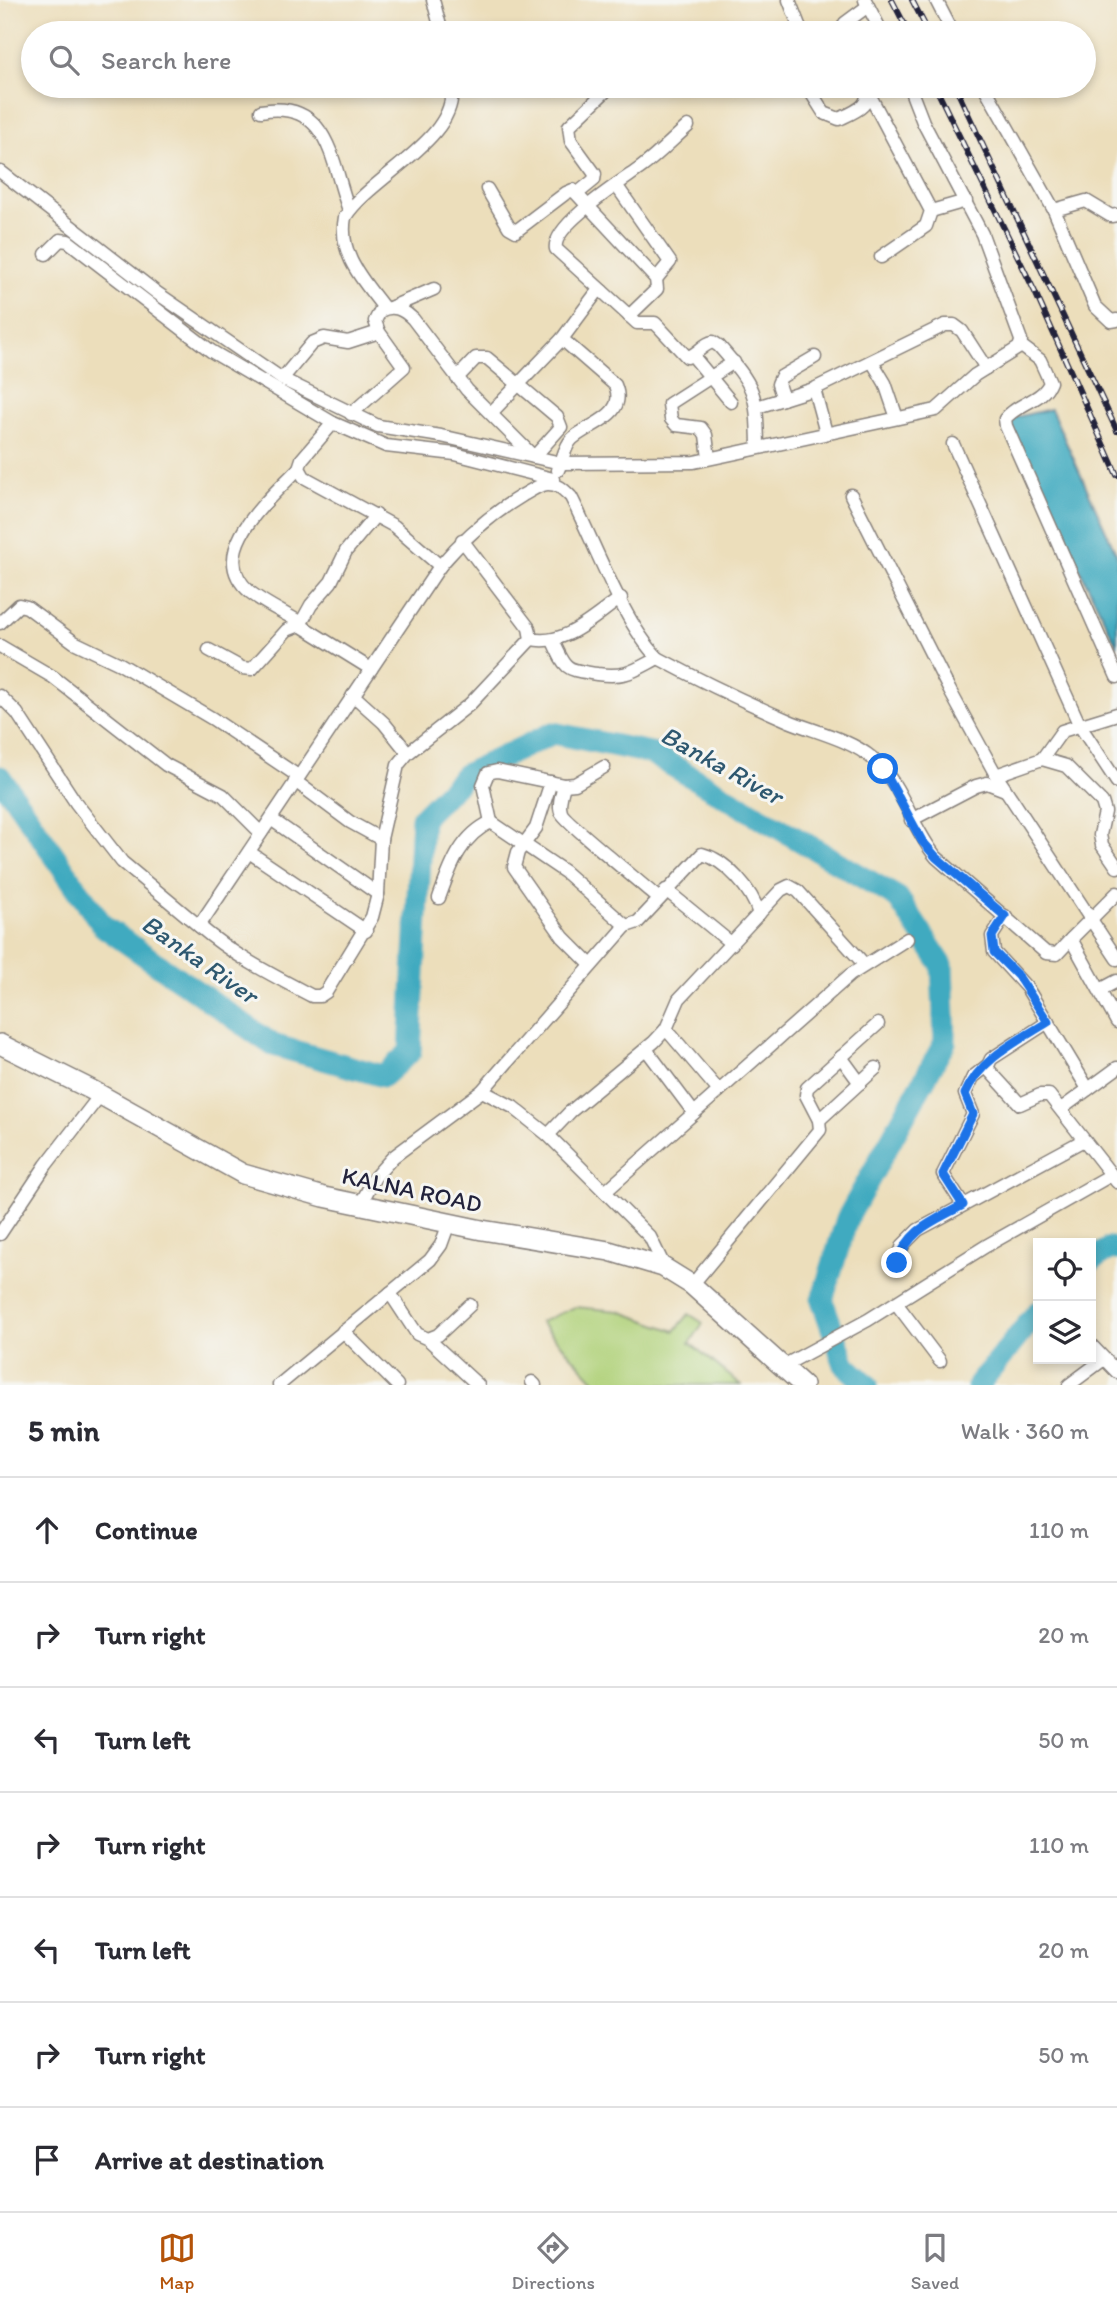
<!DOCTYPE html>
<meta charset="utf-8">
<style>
body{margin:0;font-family:Itim,sans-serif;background:#f2f2f3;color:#2b2b33}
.controls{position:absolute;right:21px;bottom:21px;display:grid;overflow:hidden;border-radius:0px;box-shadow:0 4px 10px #0003}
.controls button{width:63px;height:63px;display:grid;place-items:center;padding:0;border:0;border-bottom:2px solid #e1e1e2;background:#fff;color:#2b2b33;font:35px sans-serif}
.stop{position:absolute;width:21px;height:21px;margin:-16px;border:5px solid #1a73e8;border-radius:50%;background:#fff}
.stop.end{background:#1a73e8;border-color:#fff;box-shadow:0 2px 7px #0008}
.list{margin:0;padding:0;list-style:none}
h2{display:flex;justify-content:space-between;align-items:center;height:91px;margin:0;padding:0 28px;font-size:30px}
h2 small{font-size:23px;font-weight:400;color:#7c7c81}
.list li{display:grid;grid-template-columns:46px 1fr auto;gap:21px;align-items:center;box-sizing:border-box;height:105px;padding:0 28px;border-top:2px solid #e1e1e2}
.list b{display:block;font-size:26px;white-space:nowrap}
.list em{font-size:23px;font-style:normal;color:#7c7c81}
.icon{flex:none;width:38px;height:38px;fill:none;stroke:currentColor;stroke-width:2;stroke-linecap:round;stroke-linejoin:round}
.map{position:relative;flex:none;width:1117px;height:1385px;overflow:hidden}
.search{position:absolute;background:#fff;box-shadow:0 4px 10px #0003;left:21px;right:21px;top:21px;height:77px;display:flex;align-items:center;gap:18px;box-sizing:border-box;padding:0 24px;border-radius:38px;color:#7c7c81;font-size:26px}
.sheet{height:826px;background:#fff}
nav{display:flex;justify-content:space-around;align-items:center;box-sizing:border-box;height:98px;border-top:2px solid #e1e1e2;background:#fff;font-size:19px;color:#7c7c81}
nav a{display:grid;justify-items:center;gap:4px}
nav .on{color:#b45309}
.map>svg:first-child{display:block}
.green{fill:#b0d179;stroke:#697a5a;stroke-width:2}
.water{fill:#40aac0;stroke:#31667e;stroke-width:2}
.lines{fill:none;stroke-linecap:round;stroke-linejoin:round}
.river{stroke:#40aac0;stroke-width:23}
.street-casing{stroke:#87807b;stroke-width:15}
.primary-casing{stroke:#87807b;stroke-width:22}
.street{stroke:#fff;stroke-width:12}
.primary{stroke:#fff;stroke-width:19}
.rail-casing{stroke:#22223b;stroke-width:6}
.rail{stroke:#f6f6f2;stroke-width:3.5;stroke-dasharray:10;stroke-linecap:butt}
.route{stroke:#1a73e8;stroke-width:9}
.labels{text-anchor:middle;stroke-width:6;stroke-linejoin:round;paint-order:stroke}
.street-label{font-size:24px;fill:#22223b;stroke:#f6f6f2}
.water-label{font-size:26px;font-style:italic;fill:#2e5870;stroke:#f6f6f2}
</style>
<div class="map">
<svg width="1117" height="1385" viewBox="0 0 1117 1385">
<rect width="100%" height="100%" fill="#f6f6f2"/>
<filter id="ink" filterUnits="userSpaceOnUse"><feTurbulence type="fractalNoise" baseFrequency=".0143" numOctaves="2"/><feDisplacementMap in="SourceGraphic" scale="14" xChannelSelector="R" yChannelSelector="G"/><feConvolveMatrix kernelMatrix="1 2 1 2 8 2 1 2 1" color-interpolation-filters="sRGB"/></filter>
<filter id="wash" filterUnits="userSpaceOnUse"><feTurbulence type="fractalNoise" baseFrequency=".00686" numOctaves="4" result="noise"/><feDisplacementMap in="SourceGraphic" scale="28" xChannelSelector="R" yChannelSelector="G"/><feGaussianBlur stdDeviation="1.57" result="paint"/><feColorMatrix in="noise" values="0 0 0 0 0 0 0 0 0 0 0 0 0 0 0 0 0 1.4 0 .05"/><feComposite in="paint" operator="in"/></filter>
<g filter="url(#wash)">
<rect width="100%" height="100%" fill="#ecdebb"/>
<polygon class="green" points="575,1307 619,1311 675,1331 689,1314 703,1323 690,1343 741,1385 599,1385 540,1322"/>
<polygon class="water" points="1051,409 1117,555 1117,646 1007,419"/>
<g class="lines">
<g class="river">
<polyline points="0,777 103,926 273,1045 383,1076 410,1052 422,818 465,775 553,733 651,753 898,898 942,965 945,1042 847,1219 822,1300 845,1365 867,1385"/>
<polyline points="1091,1261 1110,1248 1117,1249"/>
<polyline points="978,1385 1038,1312"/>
</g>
</g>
</g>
<g filter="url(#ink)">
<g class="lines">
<defs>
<g id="street">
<polyline points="433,0 442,33"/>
<polyline points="789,0 802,33"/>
<polyline points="865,0 882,33"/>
<polyline points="936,0 953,33"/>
<polyline points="841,33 845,23 868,6"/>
<path d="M807,86L824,113L839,119C854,112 875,105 864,86"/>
<polyline points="984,86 1054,210 1095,306 1111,321 1117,320"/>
<polyline points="869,94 931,211 926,226 881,257"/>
<path d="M261,111C330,99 331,162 349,210"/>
<polyline points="1,172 157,293 282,379 378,426 441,436 561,463 694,462 936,410 975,375 1020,347 1021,340 982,234 923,122 909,86"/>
<polyline points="616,185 670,262 656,279"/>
<polyline points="487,189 509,227 516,231 566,193 573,190 656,279 657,289 629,316"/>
<polyline points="578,193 594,180 595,174 571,141 569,126 611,86"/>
<polyline points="1054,210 1086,201 1111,216 1117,215"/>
<polyline points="931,211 966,201"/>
<polyline points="46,254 60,240 68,241 211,351 333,423 386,446 455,454 553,479"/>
<path d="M602,291L556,249C551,226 621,182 639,169C657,156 672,140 688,126"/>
<polyline points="392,307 434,289"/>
<path d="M384,308C363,280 338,255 345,217C370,177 460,138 451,86"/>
<path d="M1020,345L1040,360L1050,382C1043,401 1017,403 1005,419L1006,426L1117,677"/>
<polyline points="693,356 731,402"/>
<polyline points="873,363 885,383 897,418"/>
<polyline points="282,379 312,343 324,338 348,342 379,332"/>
<polyline points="814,389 826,433"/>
<polyline points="783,399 778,384 781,377 815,357"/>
<polyline points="757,407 814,389 945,325 954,325 962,331 986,368"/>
<path d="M491,413L562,339L597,292L602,291L637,323H655L659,327L687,357C698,355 702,344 713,342L719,346C755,387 757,392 758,446"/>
<path d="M351,414L404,367L379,332L375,321L380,311C393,304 403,309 413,319L467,390L534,457L561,427L557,417L487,358H476L457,378"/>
<polyline points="333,423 302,459 299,468 304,477 394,526 440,566"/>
<polyline points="953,444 1080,726 1117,782"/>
<polyline points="709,458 706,435 701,428 676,425 671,419 669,404 734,362"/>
<path d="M299,468C272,497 203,552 250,592C265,604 285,613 301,623"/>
<path d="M558,470C563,460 564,447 572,439C590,423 628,416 615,385L562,339"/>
<polyline points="851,495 950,691 996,775 1117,959"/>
<polyline points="0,623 19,605 27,607 74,642 120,664 213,719 298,776"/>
<polyline points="300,625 311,605 331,582 346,551 376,515"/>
<path d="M531,639C565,647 594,616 621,598"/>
<path d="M553,641C567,672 566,669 597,674C626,678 633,671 658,658"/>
<polyline points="0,646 53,677 166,765 223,795 261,833"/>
<polyline points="209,650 242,668 252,669 287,630 300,625 371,669"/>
<polyline points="353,695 384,723 408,753"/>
<path d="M0,696L17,713L76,803L122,862L199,926L440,566C465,536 490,515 523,495C531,491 539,484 548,484C559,484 564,490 571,497C594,542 624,624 658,658C701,681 745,702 789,721C816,732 849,739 872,758C902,783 911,827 936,857L1046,953L1057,954L1071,939"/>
<polyline points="1042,759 1062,731 1117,714"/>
<polyline points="996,775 1042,759 1066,766 1102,802 1105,812 1100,835 1102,845 1117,867"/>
<polyline points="295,781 350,822 381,839"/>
<polyline points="551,782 536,828 518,852 514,867 563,937 591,965"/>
<path d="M564,785C562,793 558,804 561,812C563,820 645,886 659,899"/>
<polyline points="271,819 378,894"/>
<polyline points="911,820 976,786 987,783 1005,790"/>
<polyline points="491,822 483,785 488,773 497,771 564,785 575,784 604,767"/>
<polyline points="249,852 366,931"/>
<polyline points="666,890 732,944"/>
<polyline points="1117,893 1071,939 1117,1022"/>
<path d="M439,898C450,868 460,836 491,822L565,872L626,926L638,922L702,854C726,860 752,890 759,914"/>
<polyline points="1005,916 992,936 994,952 1027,988 1088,1089"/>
<path d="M199,926C234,956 272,975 312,996H320L326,992L372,917L378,894L381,839L398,765L408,753L470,704L531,639L529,628L462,540"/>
<polyline points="1100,990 1117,981"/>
<polyline points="1048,1022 991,1059 987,1068 1020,1104 1040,1095 1049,1095 1117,1182"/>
<polyline points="666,1029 719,1091"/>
<polyline points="646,1049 694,1113"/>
<polyline points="841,1057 860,1083"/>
<polyline points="482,1091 513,1107 548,1135 650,1237 665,1268"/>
<polyline points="1061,1109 1117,1068"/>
<polyline points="819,1120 876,1068"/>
<polyline points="548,1135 570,1112 654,1042 666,1029 679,999 781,890 789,886 798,891 864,964"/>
<polyline points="605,1192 850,975 907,939"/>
<polyline points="360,1205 375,1177 393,1157 482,1091 626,926"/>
<polyline points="963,1205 943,1174 973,1114 965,1094 973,1077 987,1066"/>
<polyline points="0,1234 46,1165 101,1094"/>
<polyline points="897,1263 903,1245 918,1230 1082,1141"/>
<polyline points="692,1285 820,1130 819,1120 806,1095 807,1088 878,1024"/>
<polyline points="390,1293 417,1334 428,1339 438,1335 470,1305"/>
<polyline points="896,1303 940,1361"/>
<polyline points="343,1331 397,1385"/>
<polyline points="428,1339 478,1385"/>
<polyline points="1091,1345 1117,1372"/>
<polyline points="783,1366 868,1320 986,1246 1111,1175"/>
<polyline points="532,1382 535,1385"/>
<polyline points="279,1385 430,1260 441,1245 449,1223"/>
<polyline points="1069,1385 1104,1359"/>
</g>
<polyline id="primary" points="0,1044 90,1089 243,1174 324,1197 482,1230 609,1251 663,1267 692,1285 803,1385"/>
</defs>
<use href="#street" class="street-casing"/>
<use href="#primary" class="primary-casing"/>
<use href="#street" class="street"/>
<use href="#primary" class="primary"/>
<defs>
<g id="rail">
<polyline points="892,0 909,33"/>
<polyline points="912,0 929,33"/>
<polyline points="935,86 1035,292 1117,475"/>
<polyline points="955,86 1117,431"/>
</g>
</defs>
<use href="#rail" class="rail-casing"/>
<use href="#rail" class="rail"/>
</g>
</g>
<g class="lines" filter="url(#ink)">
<path class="route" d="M883,769L922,841L936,857L1005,916L992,936L994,952L1018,976L1048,1022C1016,1042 980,1059 965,1094L973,1114L943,1174L963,1205C932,1222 910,1228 897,1263"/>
</g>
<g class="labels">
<g class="street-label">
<text transform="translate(412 1190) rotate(12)" y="8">KALNA ROAD</text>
</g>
<g class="water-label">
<text transform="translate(722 765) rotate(29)" y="9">Banka River</text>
<text transform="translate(200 959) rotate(35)" y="9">Banka River</text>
</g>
</g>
</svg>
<div class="controls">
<button><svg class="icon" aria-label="locate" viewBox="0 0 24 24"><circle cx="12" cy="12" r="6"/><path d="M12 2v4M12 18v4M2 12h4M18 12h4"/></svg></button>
<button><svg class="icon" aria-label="layers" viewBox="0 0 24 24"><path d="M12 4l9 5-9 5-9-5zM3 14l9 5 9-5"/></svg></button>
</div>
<div class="stop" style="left:883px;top:769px"></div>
<div class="stop end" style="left:897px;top:1263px"></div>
<div class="search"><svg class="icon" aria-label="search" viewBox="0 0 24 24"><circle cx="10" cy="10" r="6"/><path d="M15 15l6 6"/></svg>Search here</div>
</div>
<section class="sheet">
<h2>5 min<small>Walk · 360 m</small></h2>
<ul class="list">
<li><svg class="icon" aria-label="ahead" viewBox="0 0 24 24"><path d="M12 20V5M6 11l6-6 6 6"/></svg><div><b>Continue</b></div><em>110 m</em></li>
<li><svg class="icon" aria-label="right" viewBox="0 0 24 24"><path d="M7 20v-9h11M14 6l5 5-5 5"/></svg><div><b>Turn right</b></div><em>20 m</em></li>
<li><svg class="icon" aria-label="left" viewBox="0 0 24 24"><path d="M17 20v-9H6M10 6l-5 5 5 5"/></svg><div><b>Turn left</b></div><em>50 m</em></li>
<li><svg class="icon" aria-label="right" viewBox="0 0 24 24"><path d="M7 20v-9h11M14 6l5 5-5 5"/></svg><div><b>Turn right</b></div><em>110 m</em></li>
<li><svg class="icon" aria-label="left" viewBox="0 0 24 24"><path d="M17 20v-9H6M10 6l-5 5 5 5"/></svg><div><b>Turn left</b></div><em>20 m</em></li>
<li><svg class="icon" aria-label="right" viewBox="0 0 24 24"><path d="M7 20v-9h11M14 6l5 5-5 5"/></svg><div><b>Turn right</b></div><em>50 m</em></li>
<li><svg class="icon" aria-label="arrive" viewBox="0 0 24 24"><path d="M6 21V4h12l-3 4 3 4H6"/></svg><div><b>Arrive at destination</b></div></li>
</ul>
</section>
<nav>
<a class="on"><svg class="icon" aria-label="map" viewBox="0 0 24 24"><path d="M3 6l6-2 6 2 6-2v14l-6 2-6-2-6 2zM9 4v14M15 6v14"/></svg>Map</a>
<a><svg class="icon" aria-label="directions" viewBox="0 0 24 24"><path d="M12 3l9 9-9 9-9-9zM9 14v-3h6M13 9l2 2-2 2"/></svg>Directions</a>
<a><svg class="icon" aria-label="saved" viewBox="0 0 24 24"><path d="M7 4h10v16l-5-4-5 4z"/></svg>Saved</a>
</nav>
